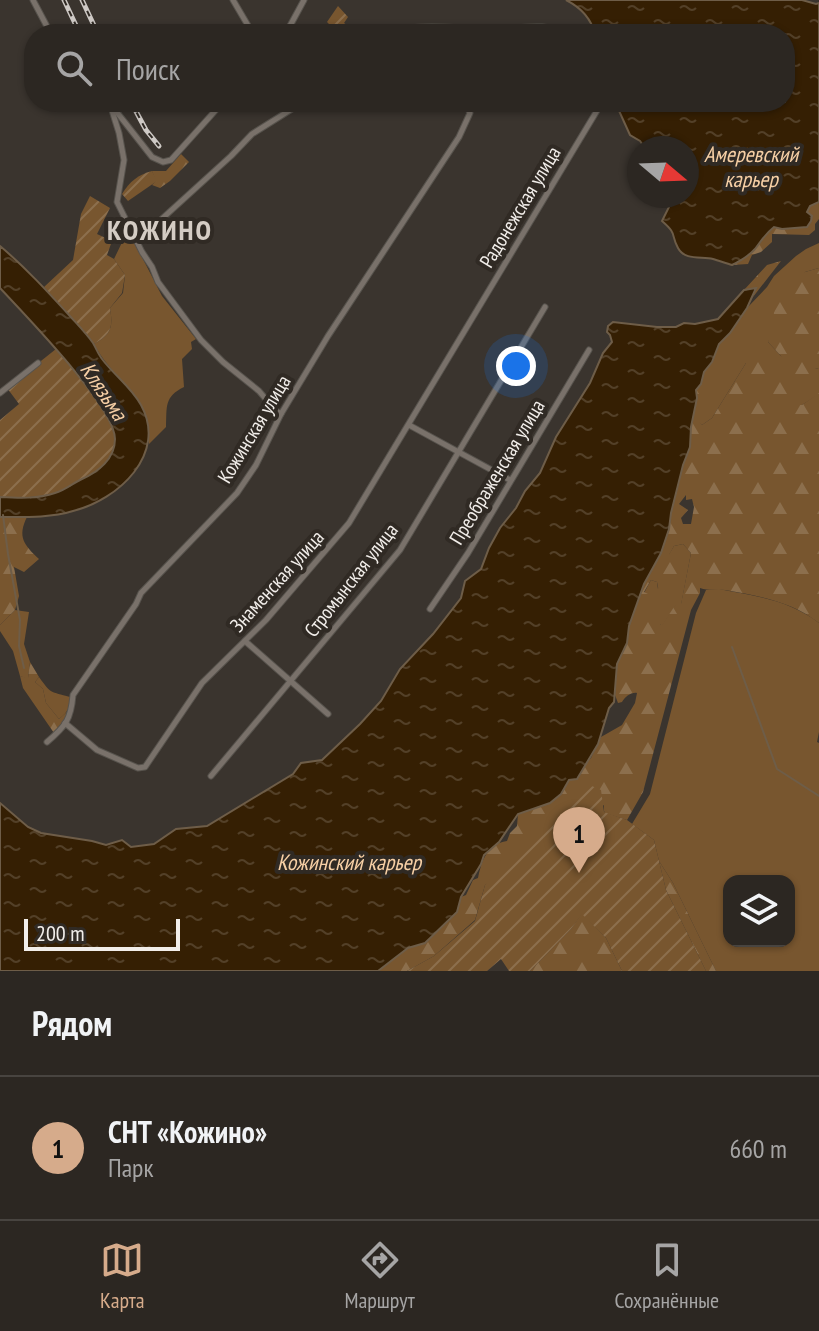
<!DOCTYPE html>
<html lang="ru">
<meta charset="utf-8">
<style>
body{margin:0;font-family:"PT Sans Narrow",sans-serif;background:#38332f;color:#f1f3f6}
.controls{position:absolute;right:24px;bottom:24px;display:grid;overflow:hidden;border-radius:16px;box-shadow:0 2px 6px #0004}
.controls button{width:72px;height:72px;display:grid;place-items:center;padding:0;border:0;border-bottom:2px solid #484440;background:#2c2722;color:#f1f3f6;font:40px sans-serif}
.compass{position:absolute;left:627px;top:136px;width:72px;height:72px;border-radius:50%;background:#2c2722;box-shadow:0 2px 6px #0004;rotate:109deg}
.scale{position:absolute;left:24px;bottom:20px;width:156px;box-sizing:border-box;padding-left:8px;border:4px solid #f2eeea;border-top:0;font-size:22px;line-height:28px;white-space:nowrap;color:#f2eeea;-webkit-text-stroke:6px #302a24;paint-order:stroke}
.you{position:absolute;left:516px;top:366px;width:28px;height:28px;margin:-20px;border:6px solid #fff;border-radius:50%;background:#1a73e8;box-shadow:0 0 0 12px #1a73e833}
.badge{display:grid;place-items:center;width:52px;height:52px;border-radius:50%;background:#d6ab8b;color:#111;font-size:26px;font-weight:700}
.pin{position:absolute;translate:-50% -66px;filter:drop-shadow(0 2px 4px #0008)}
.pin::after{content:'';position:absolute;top:42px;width:28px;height:24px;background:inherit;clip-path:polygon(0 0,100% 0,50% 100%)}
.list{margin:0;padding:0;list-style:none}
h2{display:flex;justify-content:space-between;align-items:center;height:104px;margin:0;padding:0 32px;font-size:34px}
h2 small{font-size:26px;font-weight:400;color:#a6a5a5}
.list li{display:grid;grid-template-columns:52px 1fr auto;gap:24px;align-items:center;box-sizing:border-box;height:144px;padding:0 32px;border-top:2px solid #484440}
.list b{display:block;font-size:30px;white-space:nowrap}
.list p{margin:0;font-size:26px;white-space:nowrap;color:#a6a5a5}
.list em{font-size:26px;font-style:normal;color:#a6a5a5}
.icon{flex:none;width:44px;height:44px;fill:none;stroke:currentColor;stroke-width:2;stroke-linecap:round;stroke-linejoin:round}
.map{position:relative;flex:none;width:819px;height:971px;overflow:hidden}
.search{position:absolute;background:#2c2722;box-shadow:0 2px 6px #0004;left:24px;right:24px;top:24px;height:88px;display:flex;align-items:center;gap:20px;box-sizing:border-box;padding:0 28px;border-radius:32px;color:#a6a5a5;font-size:30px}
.sheet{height:248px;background:#2c2722}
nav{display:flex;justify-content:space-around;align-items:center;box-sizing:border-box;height:112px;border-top:2px solid #484440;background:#2c2722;font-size:22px;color:#a6a5a5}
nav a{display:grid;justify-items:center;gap:4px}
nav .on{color:#d6ab8b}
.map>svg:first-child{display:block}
.grass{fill:#78562f;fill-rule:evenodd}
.forest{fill:url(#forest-firs);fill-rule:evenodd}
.wetland{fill:url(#wetland-marsh)}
.garden{fill:url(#garden-furrows)}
.water{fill:url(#water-ripples);stroke:#6e5d48;stroke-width:2}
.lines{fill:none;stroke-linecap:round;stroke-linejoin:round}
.stream{stroke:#6e5d48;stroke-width:2}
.street-casing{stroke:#57534d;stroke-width:7}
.street{stroke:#79716a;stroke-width:5}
.rail-casing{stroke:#cec9c5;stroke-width:5}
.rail{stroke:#302a24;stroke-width:2;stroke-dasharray:6;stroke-linecap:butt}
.labels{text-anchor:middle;stroke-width:8;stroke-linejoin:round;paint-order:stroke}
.street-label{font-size:20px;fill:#f2eeea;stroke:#302a24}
.water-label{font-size:22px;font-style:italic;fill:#f6cfa5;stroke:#302a24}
.district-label{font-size:28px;font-weight:bold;letter-spacing:2px;fill:#d4ccc4;stroke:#302a24}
</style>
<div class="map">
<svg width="819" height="971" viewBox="0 0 819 971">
<defs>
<pattern id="forest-firs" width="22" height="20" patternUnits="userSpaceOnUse" patternTransform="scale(2)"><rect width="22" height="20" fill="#78562f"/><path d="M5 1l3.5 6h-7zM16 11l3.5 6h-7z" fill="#8c6f4d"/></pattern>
<pattern id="wetland-marsh" width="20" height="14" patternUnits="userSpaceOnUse" patternTransform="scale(2)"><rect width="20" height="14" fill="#78562f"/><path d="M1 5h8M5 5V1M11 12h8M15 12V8" fill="none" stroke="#8c6f4d"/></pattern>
<pattern id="garden-furrows" width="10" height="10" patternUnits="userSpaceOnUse" patternTransform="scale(2)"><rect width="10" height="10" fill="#78562f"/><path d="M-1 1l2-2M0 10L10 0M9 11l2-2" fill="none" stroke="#8c6f4d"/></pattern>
<pattern id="water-ripples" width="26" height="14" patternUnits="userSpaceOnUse" patternTransform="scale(2)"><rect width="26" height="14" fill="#351f03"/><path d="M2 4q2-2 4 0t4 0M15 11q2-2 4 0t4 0" fill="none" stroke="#534028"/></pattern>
</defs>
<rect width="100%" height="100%" fill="#3a342e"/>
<g class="grass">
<path d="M128,230L162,296L196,339L191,342L192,349L182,359L184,387C164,397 167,406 166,427L149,444C149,438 149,430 148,424C139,392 109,373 94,344C112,334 113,327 110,308L123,293L125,275L114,259Z"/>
<polygon points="819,243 819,268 805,272 768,342 781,356 815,369 819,368 819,394 802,405 781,405 746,363 712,418 702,425 699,422 696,390 701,384 704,372 712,362 719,344 730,333 747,308 767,287 774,276 796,256 806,249"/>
<polygon points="683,544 691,553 681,605 676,605 662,626 660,624 654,604 644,593 651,580 657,582 658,589 668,556 674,546"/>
<path d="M719,589C755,596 789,600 819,623V732L817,742L819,743V971H716L673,883L659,861L654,840L632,824L650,794L696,613L706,590ZM729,881H789V941H729Z"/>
<polygon points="15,610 29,612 24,644 30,662 28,679 20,676 13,651 0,631 0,625"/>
<path d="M39,677C52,695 50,691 70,697C70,708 68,712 59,719L46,703L43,689L35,682Z"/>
</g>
<g class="forest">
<polygon points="181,154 189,162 170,181 160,188 152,185 156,181 152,171 166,171"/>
<path d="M819,202V219L815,224V230L809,235L772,234V242L761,252L752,255L748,264L732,265C740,261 749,256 755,249C762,241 765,234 774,227L782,229L807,212L810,205Z"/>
<polygon points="819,268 819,368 815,369 813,387 804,388 781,356 768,342 775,308 786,281 805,272"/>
<path d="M764,352L778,357L796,386L781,405H802L819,393V623C791,601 759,596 725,590C716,589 709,591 700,588V593L691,610L643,792L627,820L605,813L604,811V805L485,885L475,920L434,956L407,971H378L408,948L425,943L461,897L466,895L473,880L478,878C482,860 487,844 507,841L510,833L517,826L518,814L550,803L561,794L569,779L591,758L601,737L622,725L635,703L637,693C631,692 625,697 622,702L618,703L615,695L617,664L627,643L629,626L644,584L661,553L669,529L671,513L683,465L690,447L691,427L697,398L696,390L701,387L704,400L699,421L702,425L712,418L746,363ZM686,495V500L692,499L694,507L691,524H683L681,518L688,510L679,504ZM683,544L691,553L681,604H676L662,625L660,624L665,605L661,602L654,603L656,598L644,592L651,580L657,582L660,596C676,585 678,578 680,560L669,555L674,546Z"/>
<path d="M0,517H27C17,537 24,545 39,559L24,572L14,567L19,596L15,610L0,625Z"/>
<polygon points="30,662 39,677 35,682 43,689 46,703 59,719 68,711 63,723 54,733 23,688 20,676 28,678"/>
<polygon points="659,861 673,883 716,971 706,971 666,890"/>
<polygon points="582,913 606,938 622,971 530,971 571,929"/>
</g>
<polygon class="wetland" points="781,261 753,297 756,288 744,290 767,265"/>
<g class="garden">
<polygon points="338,6 348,17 344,23 351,28 346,34 339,34 327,22"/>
<path d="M152,171L157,181L128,201L122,194C130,181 138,175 152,171Z"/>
<path d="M90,196L110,208L97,234L112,241L107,255L114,259L125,275L122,293L110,308C113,327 112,334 94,344L44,287L73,260L81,214Z"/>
<path d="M56,349C72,369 112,412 115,437C116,451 103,472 90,477C86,479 82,479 78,481C70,487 60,492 50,494C33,498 17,498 0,497V420L19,404L7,388Z"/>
<polygon points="585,783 601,790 604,812 627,820 654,840 666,890 706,971 622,971 606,938 582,914 571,929 530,971 509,971 501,959 487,971 407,971 434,956 475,921 485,885"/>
</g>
<g class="water">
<path d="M566,0H802L816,4L819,3V202L810,206L807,212L812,216L811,221L807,227L782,229L774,227C765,234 762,240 755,249C749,256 740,261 732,265C726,263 719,261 713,259C702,256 685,261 678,248C670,233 678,235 662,221L670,205L672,196H687V148H645L640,141L630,135L615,102H785V34H595C591,18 580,7 566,0Z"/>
<path d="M0,246C25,267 47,291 69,315C77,324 86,333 93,343C96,348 98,354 102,359C114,375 131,387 141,405C168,454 118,500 73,511C50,518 24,517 0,517V497C18,498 38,499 55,493C66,490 73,483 82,479C98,472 115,459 115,439C115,407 24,314 0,288Z"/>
<polygon points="756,288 747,308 730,333 719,344 712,362 704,372 701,384 696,390 697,398 691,427 690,447 683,465 671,513 669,529 661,553 644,584 629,626 627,643 617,664 614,702 609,708 598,744 577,779 569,780 561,794 550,803 518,814 499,842 484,855 481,864 461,897 457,912 425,943 408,948 378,971 0,971 0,803 28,827 41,833 92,841 106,845 122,840 131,847 154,844 176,829 207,826 293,774 301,763 322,760 360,724 381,701 400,669 433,634 461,598 465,581 481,569 489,548 500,528 516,508 525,491 540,473 556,437 590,383 603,353 612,342 610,335 607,332 608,326 613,322 657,327 676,327 684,323 695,324 718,319 744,290"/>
</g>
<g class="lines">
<g class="stream">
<polyline points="3,515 8,554 20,620 19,646 24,668"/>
<polyline points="732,647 777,769 819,796"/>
</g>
<defs>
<g id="street">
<polyline points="33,0 51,34"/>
<polyline points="233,0 253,34"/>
<polyline points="284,34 291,24 304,0"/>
<path d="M367,34C381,32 396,29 410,28C437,25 465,29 492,29C515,30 546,21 566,34"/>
<polyline points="110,104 119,133 124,160 117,202 142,252 152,267 158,282 201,340 223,362 259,391 276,411 281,414"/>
<polyline points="112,106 152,157 163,162 171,160 223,102"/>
<polyline points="132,234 144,232 154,226 231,156 252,134 303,102"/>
<polyline points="0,393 38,363"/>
<polyline points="409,425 510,480"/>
<polyline points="430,609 468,553 589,350"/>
<polyline points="245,641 328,714"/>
<polyline points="65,723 97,750 138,768 145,767 202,683 266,620 349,523 601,104 599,102"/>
<path d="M47,742C66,726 71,719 73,695L136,604L141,593L237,493L256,465L281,414L328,336L459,137L470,113L467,107L460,102"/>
<polyline points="211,776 400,550 545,307"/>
</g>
</defs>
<use href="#street" class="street-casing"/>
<use href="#street" class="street"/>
<defs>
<g id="rail">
<polyline points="64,0 80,34"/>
<polyline points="82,0 98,34"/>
<polyline points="131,102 146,130 159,146"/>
</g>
</defs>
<use href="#rail" class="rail-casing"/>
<use href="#rail" class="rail"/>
</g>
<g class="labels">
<g class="street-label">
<text transform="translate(520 207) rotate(-59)" y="7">Радонежская улица</text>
<text transform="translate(254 429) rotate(-59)" y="7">Кожинская улица</text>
<text transform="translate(497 472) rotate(-59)" y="7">Преображенская улица</text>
<text transform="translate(351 580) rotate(-52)" y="7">Стромынская улица</text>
<text transform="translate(277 581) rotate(-48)" y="7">Знаменская улица</text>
</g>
<g class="water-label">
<text x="751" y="162">Амеревский<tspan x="751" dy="25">карьер</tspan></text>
<text transform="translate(104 391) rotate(56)" y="8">Клязьма</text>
<text x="349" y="870">Кожинский карьер</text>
</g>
<g class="district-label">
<text x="160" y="240">КОЖИНО</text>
</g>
</g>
</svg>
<div class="controls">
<button><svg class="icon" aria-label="layers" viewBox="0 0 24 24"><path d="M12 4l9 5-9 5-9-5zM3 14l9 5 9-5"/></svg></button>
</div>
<svg class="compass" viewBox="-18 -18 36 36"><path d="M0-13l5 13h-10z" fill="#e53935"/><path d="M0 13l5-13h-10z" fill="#a6a5a5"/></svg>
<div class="scale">200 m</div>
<div class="you"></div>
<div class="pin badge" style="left:579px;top:873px">1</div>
<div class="search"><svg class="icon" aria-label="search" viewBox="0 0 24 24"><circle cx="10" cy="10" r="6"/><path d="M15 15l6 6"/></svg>Поиск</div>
</div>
<section class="sheet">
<h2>Рядом<small></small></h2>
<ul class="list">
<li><span class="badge">1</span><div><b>СНТ «Кожино»</b><p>Парк</p></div><em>660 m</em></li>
</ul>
</section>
<nav>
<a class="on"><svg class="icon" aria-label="map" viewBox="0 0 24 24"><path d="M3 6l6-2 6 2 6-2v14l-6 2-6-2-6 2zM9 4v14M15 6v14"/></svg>Карта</a>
<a><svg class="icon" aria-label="directions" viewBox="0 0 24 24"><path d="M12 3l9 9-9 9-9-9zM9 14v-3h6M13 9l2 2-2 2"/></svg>Маршрут</a>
<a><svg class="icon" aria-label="saved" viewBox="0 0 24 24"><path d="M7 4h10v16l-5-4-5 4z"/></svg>Сохранённые</a>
</nav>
